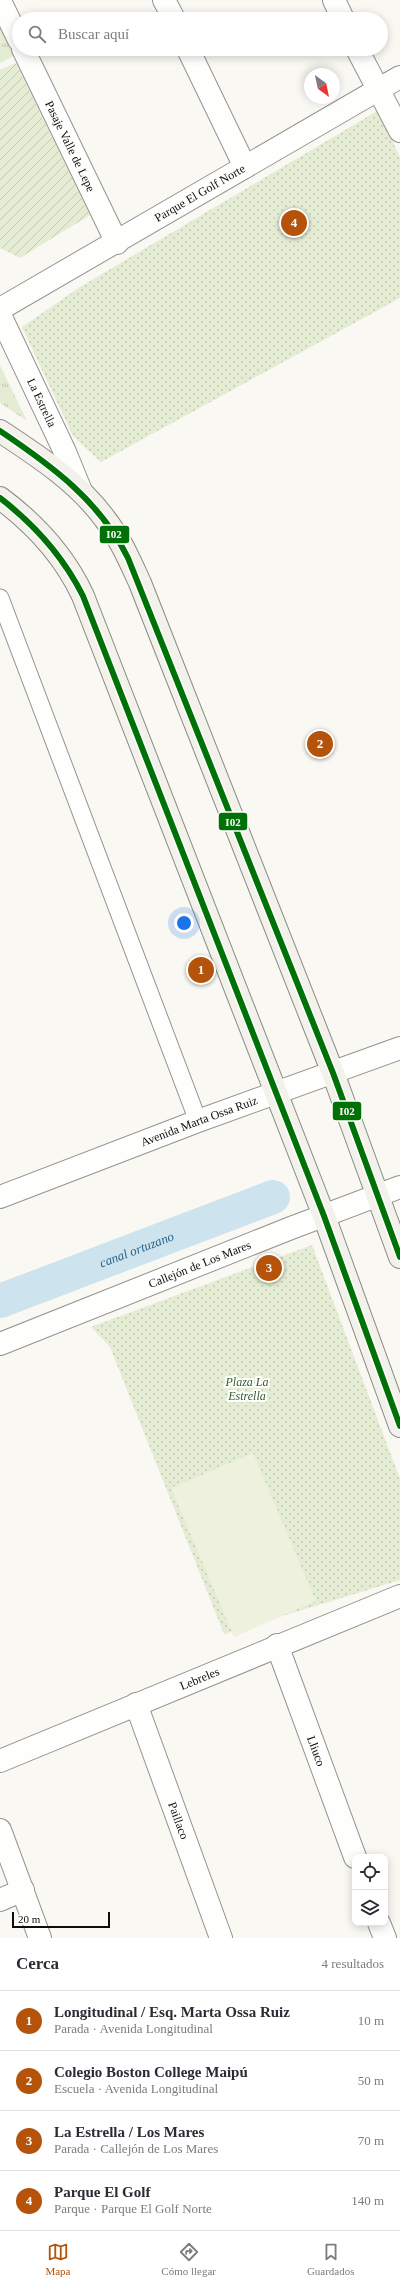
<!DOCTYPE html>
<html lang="es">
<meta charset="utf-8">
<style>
body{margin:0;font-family:Georgia,serif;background:#f7f7f7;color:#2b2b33}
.controls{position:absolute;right:12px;bottom:12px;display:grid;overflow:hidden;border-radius:8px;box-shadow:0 2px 10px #0003}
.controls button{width:36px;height:36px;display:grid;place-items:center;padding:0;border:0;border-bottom:1px solid #e1e1e2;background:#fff;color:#2b2b33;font:20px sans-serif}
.compass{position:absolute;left:304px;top:68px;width:36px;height:36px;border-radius:50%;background:#fff;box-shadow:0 2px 10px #0003;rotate:147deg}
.scale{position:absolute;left:12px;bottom:10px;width:98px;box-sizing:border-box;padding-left:4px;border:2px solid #0d0d0d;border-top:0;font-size:11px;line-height:14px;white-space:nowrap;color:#0d0d0d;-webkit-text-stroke:3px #fff;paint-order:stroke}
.you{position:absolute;left:184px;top:923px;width:14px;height:14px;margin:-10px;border:3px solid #fff;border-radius:50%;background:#1a73e8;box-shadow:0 0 0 6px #1a73e833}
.badge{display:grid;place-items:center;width:26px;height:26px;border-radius:50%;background:#b45309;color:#fff;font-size:13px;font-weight:700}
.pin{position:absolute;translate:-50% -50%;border:2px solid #fff;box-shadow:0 1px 4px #0006}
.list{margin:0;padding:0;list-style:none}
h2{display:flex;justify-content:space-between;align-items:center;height:52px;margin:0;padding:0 16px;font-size:17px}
h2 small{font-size:13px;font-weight:400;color:#7c7c81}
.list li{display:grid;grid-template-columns:26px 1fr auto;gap:12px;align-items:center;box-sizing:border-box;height:60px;padding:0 16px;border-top:1px solid #e1e1e2}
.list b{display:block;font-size:15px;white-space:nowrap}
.list p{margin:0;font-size:13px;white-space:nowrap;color:#7c7c81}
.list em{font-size:13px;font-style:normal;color:#7c7c81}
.icon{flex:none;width:22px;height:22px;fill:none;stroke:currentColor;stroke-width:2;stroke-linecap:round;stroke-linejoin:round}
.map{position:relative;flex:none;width:400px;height:1938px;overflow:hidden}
.search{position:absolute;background:#fff;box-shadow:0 2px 10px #0003;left:12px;right:12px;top:12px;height:44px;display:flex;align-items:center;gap:10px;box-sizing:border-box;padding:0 14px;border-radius:22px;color:#7c7c81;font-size:15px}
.sheet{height:292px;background:#fff}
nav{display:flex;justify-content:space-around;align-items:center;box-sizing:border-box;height:56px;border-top:1px solid #e1e1e2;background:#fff;font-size:11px;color:#7c7c81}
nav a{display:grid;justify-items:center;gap:2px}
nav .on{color:#b45309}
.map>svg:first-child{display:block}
.grass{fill:url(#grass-tufts)}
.park{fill:url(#park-dots)}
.garden{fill:url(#garden-furrows)}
.pitch{fill:#edf1de}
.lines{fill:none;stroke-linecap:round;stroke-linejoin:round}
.canal{stroke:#cde4ee;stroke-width:34}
.service-casing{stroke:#949390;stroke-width:19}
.minor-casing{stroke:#949390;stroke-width:24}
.tertiary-casing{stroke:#949390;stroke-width:24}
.secondary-casing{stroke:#8a8987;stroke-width:24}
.service{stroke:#fefefd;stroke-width:17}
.minor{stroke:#fefefd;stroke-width:22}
.tertiary{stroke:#fefefd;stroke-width:22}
.secondary{stroke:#f3f2ea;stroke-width:22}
.bus-1-casing{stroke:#fff;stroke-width:9}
.bus-1{stroke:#007106;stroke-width:6}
.labels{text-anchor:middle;stroke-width:4;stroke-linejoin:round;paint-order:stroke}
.street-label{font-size:12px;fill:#0d0d0d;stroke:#fff}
.park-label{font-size:12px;font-style:italic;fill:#335b26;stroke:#fff}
.water-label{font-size:13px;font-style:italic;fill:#27648d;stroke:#fff}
.line-badge{stroke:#fff;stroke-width:1.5}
.badge-label{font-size:11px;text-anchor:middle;font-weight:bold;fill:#fff}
</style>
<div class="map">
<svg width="400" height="1938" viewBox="0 0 400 1938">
<defs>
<pattern id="grass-tufts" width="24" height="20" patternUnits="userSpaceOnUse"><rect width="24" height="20" fill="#e4ecd4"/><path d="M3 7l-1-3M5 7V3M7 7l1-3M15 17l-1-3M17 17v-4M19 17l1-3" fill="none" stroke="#c2c9b5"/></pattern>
<pattern id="park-dots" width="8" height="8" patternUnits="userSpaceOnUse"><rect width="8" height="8" fill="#e4ecd4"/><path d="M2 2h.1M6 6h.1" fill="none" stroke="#c2c9b5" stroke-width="1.8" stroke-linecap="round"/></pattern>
<pattern id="garden-furrows" width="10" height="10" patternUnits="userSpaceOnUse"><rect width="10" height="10" fill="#e4ecd4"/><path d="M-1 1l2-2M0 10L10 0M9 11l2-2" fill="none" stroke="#c2c9b5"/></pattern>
</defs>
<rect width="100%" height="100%" fill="#faf8f2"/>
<g class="grass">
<polygon points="0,25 14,56 0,63"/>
<polygon points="0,365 27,421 0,403"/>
</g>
<g class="park">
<polygon points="379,110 400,158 400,298 101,462 73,436 22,327 80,287"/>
<polygon points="312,1245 400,1479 400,1580 224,1634 110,1347 91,1327"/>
</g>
<polygon class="garden" points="16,63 90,215 20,258 0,248 0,70"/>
<polygon class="pitch" points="253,1453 316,1601 234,1637 171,1488"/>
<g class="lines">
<path class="canal" id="s1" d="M0,1301L273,1197"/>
<defs>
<polyline id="service" points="0,598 198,1121"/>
<g id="minor">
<polyline points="164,0 174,19"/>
<polyline points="334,0 343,19"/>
<polyline points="0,1 19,40"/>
<path id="s2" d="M23,49L117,243"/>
<polyline points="188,49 245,167"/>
<polyline points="357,49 400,131"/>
<path id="s3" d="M0,309L400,77"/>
<path id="s4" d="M0,315L65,452L81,491"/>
<path id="s5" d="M277,1645L355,1857"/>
<path id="s6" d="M136,1704L221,1938"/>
<path id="s7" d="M0,1761L400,1596"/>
<polyline points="0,1830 40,1938"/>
<polyline points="0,1900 23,1890"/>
<polyline points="379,1923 385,1938"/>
</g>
<g id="tertiary">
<path id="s8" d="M0,1197L198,1121L400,1048"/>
<path id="s9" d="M0,1344L291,1228L400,1187"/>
</g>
<g id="secondary">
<path d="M0,431C38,456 78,482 105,519C120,538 130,561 140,583L333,1073L400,1257"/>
<path d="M0,498C35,524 65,557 83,596L324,1216L400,1426"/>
</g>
</defs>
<use href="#service" class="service-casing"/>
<use href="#minor" class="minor-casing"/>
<use href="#tertiary" class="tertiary-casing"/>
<use href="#secondary" class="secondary-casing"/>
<use href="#service" class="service"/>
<use href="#minor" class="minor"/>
<use href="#tertiary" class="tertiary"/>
<use href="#secondary" class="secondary"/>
<defs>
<g id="bus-1">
<path d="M0,431C52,466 100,501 128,558L333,1073L400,1257"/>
<path d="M0,498C35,525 63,556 83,596L324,1216L400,1426"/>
</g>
</defs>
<use href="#bus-1" class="bus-1-casing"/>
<use href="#bus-1" class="bus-1"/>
</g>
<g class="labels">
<g class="street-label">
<text dy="4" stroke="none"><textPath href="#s2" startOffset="108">Pasaje Valle de Lepe</textPath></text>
<text dy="4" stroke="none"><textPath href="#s3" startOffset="231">Parque El Golf Norte</textPath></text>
<text dy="4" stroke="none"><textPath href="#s4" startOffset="97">La Estrella</textPath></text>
<text dy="4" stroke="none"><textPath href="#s8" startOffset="213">Avenida Marta Ossa Ruiz</textPath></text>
<text dy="4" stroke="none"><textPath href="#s9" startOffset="215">Callejón de Los Mares</textPath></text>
<text dy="4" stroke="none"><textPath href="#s7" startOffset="216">Lebreles</textPath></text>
<text dy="4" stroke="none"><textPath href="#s5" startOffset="113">Lliuco</textPath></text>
<text dy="4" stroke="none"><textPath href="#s6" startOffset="124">Paillaco</textPath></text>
</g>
<g class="park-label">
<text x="247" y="1386">Plaza La<tspan x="247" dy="14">Estrella</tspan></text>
</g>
<g class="water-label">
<text dy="5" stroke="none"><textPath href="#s1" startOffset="146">canal ortuzano</textPath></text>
</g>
</g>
<g class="line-badge">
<rect x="99" y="525" width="31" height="19" rx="4" fill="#007106"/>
<rect x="218" y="812" width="30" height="19" rx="4" fill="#007106"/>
<rect x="332" y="1101" width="30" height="20" rx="4" fill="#007106"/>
</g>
<g class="badge-label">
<text x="114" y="538">I02</text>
<text x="233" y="826">I02</text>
<text x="347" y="1115">I02</text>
</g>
</svg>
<div class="controls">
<button><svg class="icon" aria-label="locate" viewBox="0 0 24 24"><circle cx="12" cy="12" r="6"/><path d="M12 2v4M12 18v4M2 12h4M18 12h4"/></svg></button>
<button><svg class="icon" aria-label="layers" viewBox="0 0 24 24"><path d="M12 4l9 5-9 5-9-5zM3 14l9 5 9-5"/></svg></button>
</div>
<svg class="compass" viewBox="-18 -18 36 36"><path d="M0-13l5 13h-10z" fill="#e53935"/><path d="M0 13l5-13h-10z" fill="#7c7c81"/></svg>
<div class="scale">20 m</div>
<div class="you"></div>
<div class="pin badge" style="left:201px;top:970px">1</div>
<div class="pin badge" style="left:320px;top:744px">2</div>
<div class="pin badge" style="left:269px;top:1268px">3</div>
<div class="pin badge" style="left:294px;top:223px">4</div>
<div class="search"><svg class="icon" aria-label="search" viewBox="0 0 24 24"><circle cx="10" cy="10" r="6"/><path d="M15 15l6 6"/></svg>Buscar aquí</div>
</div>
<section class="sheet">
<h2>Cerca<small>4 resultados</small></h2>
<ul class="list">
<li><span class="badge">1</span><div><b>Longitudinal / Esq. Marta Ossa Ruiz</b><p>Parada · Avenida Longitudinal</p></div><em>10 m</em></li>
<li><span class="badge">2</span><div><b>Colegio Boston College Maipú</b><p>Escuela · Avenida Longitudinal</p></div><em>50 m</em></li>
<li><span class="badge">3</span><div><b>La Estrella / Los Mares</b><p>Parada · Callejón de Los Mares</p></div><em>70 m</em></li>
<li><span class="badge">4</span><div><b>Parque El Golf</b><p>Parque · Parque El Golf Norte</p></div><em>140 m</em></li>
</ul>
</section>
<nav>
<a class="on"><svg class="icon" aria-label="map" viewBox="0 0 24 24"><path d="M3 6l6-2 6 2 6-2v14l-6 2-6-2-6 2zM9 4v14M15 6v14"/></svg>Mapa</a>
<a><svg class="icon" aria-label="directions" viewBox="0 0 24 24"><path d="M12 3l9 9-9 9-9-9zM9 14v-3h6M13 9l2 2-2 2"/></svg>Cómo llegar</a>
<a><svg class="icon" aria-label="saved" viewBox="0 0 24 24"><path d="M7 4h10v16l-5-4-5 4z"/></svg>Guardados</a>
</nav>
